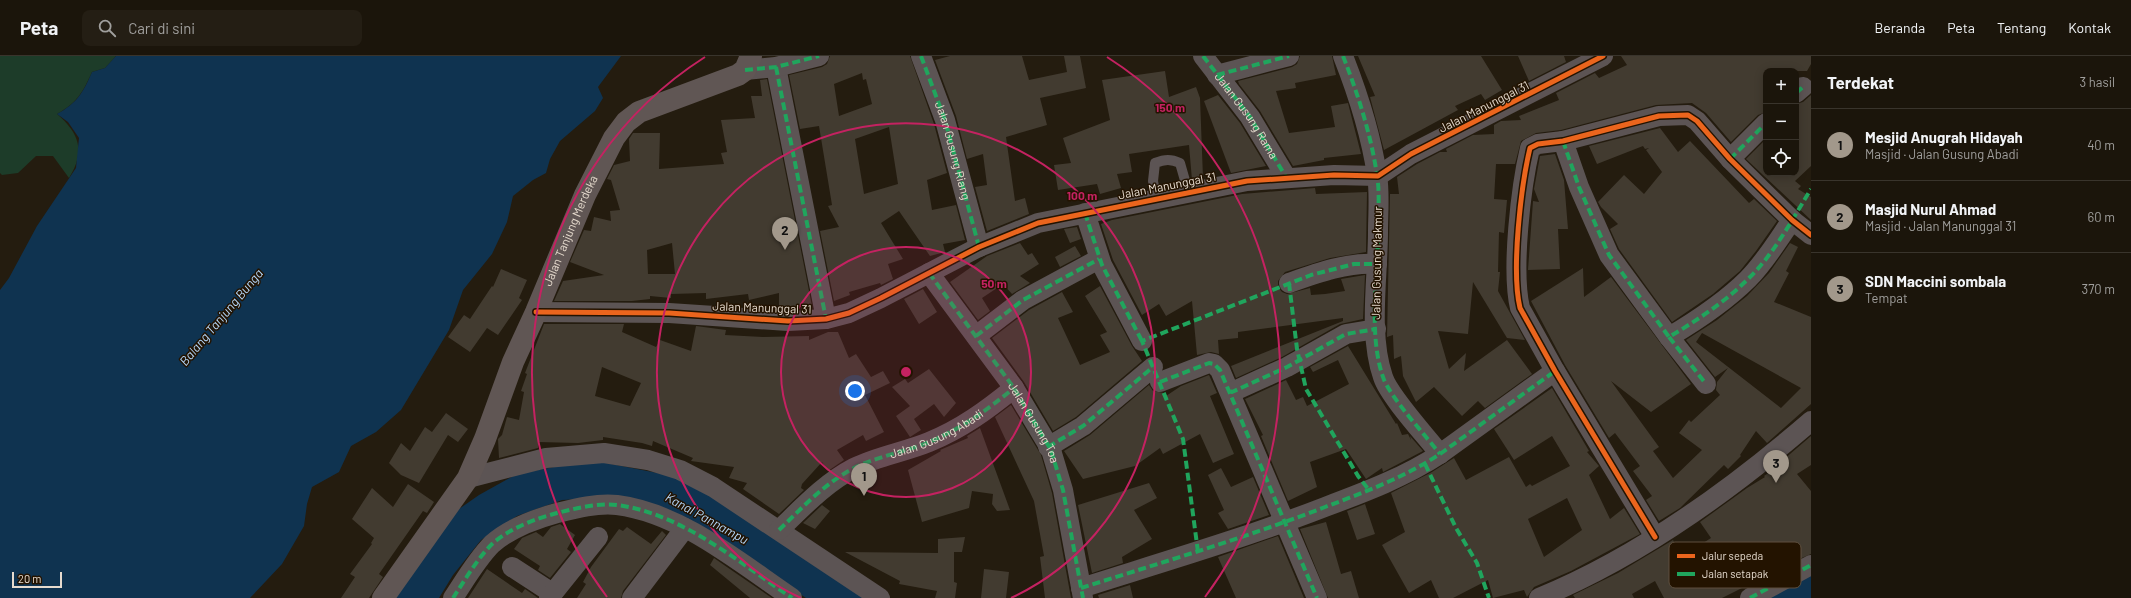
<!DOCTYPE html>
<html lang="id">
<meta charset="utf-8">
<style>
body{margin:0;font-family:Barlow,sans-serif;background:#241e14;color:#f1f3f6}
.controls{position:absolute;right:12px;top:12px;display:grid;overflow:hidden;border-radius:8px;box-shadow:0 2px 10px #0003}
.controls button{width:36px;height:36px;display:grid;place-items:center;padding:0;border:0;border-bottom:1px solid #39342c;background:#1b150b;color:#f1f3f6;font:20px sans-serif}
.scale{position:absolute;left:12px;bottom:10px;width:50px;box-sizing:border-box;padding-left:4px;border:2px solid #e6dbce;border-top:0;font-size:11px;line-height:14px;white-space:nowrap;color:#e6dbce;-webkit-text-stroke:3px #231300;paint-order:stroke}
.you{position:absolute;left:855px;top:335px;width:14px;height:14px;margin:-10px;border:3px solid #fff;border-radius:50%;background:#1a73e8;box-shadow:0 0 0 6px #1a73e833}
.badge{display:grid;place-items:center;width:26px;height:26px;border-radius:50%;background:#a2988b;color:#111;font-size:13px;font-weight:700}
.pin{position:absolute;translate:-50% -33px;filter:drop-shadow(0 1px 2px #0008)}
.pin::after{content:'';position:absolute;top:21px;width:14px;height:12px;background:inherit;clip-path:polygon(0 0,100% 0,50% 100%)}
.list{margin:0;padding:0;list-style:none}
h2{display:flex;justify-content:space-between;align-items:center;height:52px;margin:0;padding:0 16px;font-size:17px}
h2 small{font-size:13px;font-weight:400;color:#a09f9d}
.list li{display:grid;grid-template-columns:26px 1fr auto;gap:12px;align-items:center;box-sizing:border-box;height:72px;padding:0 16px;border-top:1px solid #39342c}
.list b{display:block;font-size:15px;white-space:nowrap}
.list p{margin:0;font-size:13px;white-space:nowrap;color:#a09f9d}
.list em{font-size:13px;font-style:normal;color:#a09f9d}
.icon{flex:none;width:22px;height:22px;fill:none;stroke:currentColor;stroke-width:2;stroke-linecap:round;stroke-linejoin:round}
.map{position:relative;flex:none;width:1811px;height:542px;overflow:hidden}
header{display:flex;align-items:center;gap:24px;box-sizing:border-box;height:56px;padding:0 20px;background:#1b150b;border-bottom:1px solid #39342c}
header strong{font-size:19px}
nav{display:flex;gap:22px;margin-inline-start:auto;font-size:14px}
.search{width:280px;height:36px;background:#241e14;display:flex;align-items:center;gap:10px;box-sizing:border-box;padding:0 14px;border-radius:8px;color:#a09f9d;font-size:15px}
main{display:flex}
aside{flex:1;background:#1b150b}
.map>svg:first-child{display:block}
.green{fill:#1d3c29}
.water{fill:#0f3350}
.building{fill:#423b30;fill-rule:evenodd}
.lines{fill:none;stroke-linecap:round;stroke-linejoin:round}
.lane{stroke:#5c5454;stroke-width:10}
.street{stroke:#5c5454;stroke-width:20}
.secondary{stroke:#605654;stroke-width:22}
.quiet{stroke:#20a55d;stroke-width:4;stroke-dasharray:8 4;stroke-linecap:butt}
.cycleway-casing{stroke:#231300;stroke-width:8}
.cycleway{stroke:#eb651d;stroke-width:5}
.ring{fill:none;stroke:#c42261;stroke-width:2}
.labels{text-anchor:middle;stroke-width:3;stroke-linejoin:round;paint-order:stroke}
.street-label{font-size:12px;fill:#e6dbce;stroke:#231300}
.water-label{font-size:13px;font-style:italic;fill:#b4d8fb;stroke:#231300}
.key{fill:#231300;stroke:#5e4f3e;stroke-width:1}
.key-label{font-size:11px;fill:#e6dbce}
.centre{fill:#c42261;stroke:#231300;stroke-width:2}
.ring-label{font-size:12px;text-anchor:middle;font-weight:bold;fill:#c42261;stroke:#231300;stroke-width:3;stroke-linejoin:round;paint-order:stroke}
</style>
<header>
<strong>Peta</strong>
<div class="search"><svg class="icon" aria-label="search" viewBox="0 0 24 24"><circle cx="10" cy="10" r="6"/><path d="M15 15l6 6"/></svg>Cari di sini</div>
<nav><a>Beranda</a><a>Peta</a><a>Tentang</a><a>Kontak</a></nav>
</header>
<main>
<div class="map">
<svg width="1811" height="542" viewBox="0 0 1811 542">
<rect width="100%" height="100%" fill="#241c0f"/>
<!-- green -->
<path class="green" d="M0,0H116L105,12L92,16C83,36 77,47 57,58C79,77 86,95 69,122L53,100H36L18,117L2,119L0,117Z"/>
<!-- water -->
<path class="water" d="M116,0H621L598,31L603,42L595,55L560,85L550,103L546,117L533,124L513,140L507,166L492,198L463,234L449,274L401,354L376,376L351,390L339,416L312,431L307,448L304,470L282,508L250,542H0V234L9,222L37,170L76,112L79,82L68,66L57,58C77,47 83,37 92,16L105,12Z
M591,404L683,422L870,542H806L702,473L616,441L562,444L517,460L481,484L453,519L439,542H393L459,453L479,439L517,418Z
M1811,515V542H1761Z"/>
<!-- building -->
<path class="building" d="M830,0H910L934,68L947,117L927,124L932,154L956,149L965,184L943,188L945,196L930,200L899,155L881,167L903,203L888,208L893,223L881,229L880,227L849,236L850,239L834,245L820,175L839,171L828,150L832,149L819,70L800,73L789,19L822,11L827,8ZM862,17L863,24L866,23L872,48L839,60L834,28ZM889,71L898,128L864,138L855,83Z
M950,0H1022L1029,24L1067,16L1064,0H1080L1086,32L1040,42L1047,69L1006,81L1015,145L1025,142L1029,158L987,175L975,131L987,129L983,98L967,103L956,60L935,4Z
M1300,0H1332L1336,19L1295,27L1296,32L1276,35L1289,77L1335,71L1331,50L1348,47L1361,98L1324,102V104L1293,110L1260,55L1239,28L1238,25L1292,11L1297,8Z
M1358,0H1481L1502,34L1485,44L1481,38L1455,50L1458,54L1384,94L1370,41L1375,40Z
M1518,0H1564L1566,6L1529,25Z
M1621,0H1811V8L1807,15H1766V56L1758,59L1731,86L1706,57L1692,47L1656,49L1561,74L1536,77L1521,85L1515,108H1496L1494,143L1507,144L1504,177L1499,176L1498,216H1500L1498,235L1525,284L1507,282L1473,226L1468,278L1438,275L1449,313L1466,297L1464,315L1507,284L1532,318L1485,352L1478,345L1462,360L1434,331L1416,346L1403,320L1401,300L1394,303L1393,279L1387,281L1390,138H1399L1397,121L1417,108L1440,96H1447L1446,93L1473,79L1494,78V69L1501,65L1521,64L1519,60L1559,44L1556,37L1595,17L1599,22L1627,9Z
M1165,15L1169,41L1196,31L1200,42L1203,122L1192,124L1189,89L1129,98L1132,116L1117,118L1121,132L1100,138L1097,128L1058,134L1054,109L1071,107L1063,82L1110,64L1102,24Z
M767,23L812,250H779V237L749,244L748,238L706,243V237L671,238V242L650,240V243L632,245H554L563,225L604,219L570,206L584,174L591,175L594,161L611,165L610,155L620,154L611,124L607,123L614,109L630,105L629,83L633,77H660L659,113L724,108L721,97L727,96L721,64L755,62L751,40H762L760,24ZM672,187L675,218H648L647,194Z
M1218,39L1240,67L1266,110L1231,117L1204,45Z
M1811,39V110L1795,125L1801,130L1798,133L1811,141V164L1746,103L1766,83V117H1796V48L1803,46Z
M1660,72L1678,96L1690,85L1749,147L1754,143L1777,165L1756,195L1740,215L1713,238L1672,266L1619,193L1610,173L1618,168L1601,151L1598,146L1624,119L1644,138L1662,116L1646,94L1649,92L1645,93L1643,90L1597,108L1589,90Z
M1555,98L1564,124L1568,173H1558L1560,213L1528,214L1533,145L1539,146L1534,133L1540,100Z
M1315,132L1316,138L1367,136L1366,196L1330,202L1285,216L1278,225V231L1282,236L1287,238L1310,232L1311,239L1325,238L1345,235L1341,223L1365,219L1363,263L1340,268L1282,301L1236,322L1231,310L1343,265V262L1238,276V282L1218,284L1219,298L1211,296L1197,299L1192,245L1166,260L1159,248L1142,259L1113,204L1101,168L1112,164L1242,138Z
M1077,171L1081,183L1070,187L1064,173Z
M1020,187L1028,199L1032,197L1039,208L1020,220L1030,227L1012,238L1003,228L982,242L990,255L978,264L950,226L987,200Z
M1790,187L1798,191L1786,215L1789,217L1774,246L1811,261V348L1767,387L1756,375L1740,399L1741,400L1728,413L1724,409L1680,452L1659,465L1646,444L1652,440L1633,415L1640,410L1615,377L1609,382L1565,309L1531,245L1583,212L1584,241L1611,221L1691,328L1651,356L1611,325L1659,391L1653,395L1673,422L1702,394L1679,377L1689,364L1691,366L1720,339L1716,334L1717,326L1728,312L1715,321L1686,284L1717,264L1747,240L1769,217ZM1702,277L1801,332L1781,352L1696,286Z
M1075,190L1081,200L1060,211L1055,201Z
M501,213L527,224L519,242L522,244L498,279L487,272L470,296L448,281L464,259L470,263L492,230L493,231Z
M1100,230L1132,290L1142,305L1076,361L1053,375L1024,326L992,282L1029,254L1062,236L1073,256L1058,262L1080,309L1110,296L1100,279L1107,276L1085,240Z
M923,233L937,256L919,268L904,243Z
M544,268H624L622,276L656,291L660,284L691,295L696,270L726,274L725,279L763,281L809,280V284L828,276H838L849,302L856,298L871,321L883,315L890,327L865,339L884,376L866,385L863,379L837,394L844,404L828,415L822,406L802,428L801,432L804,434L779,458L743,433L747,427L729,422L734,411L691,405L693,402L653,385L652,390L642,387L603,381V384L578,387L538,386V392L499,402L498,383L502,379L507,361L519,364L524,336L521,335L527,318L525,317ZM602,311L641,327L630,350L595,340Z
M1348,290L1396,368L1397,367L1402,379L1408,378L1411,384L1410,380L1423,395L1383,416L1382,412L1366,423L1346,393L1310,406L1317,431L1288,445L1261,380L1263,379L1245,343L1286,324L1296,344L1303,341L1307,350L1349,328L1338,304L1313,316L1310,311Z
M929,313L956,347L944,361L934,348L914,363L921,374L910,381L896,360L910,350L892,331L905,323L908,327Z
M1209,319L1217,337L1210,340L1234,398L1213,407L1200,378L1163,398L1160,392L1135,410L1083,423L1064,395L1090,379L1149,329L1153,335L1164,337L1166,340L1181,330Z
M1552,332L1589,395L1587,396L1599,410L1589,419L1610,463L1624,452L1640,478L1571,515L1534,531L1527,541L1524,534L1493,542L1488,524L1453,542H1439L1431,524L1409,537L1382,489L1405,476L1391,437L1432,416L1454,402L1466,424L1509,401L1526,431L1530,428L1532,430L1570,410L1552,380L1514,404L1494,373ZM1567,442L1582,474L1544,501L1528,463Z
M1011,349L1041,399L1052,437L1071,542H1045L1040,501L1044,500L1034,445L995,361Z
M446,357L468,373L458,386L448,379L419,427L401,419L389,407L401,387L410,395L425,371L432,376Z
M980,372L1010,454L997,455L992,448L993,438L972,435L969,452L922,466L908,414L941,395L940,394L968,382L967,380Z
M1811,380V409L1797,418L1811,435V498L1790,507L1786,501L1753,524L1754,526L1722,542H1664L1655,525L1632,538L1634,542H1575L1573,539L1618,517L1673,484L1681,501L1711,482L1700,466L1747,432L1765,421L1764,420L1785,405L1783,404Z
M1221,412L1231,431L1253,421L1269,459L1228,473L1218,457L1224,454L1208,419Z
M1149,427L1157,442L1134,454L1152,483L1122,501L1123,507L1092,517L1078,449Z
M408,428L434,446L427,457L423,455L379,518L383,521L369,542H341L355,521L350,518L372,488L371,487L374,482L352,463L372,432L393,451Z
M1365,448L1375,478L1357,484L1347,455Z
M822,449L830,455L815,473L803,467Z
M1326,466L1341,518L1351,515L1359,542H1328L1300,473Z
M560,468L575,479L567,493L571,496L550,522L538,514L540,510L514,493L522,482L536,476L543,481L551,471Z
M627,471L651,488L662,475L666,479L623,535L621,542H577L586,528L583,526L591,511L619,473L623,475Z
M1278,480L1304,542H1236L1218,501Z
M965,481L962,496H954V526L957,527L955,542H935L937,535L899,528L900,525L845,496L938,497V483Z
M714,502L724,509L772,542H750L710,509Z
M487,513L522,537L525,533L538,542H468Z
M984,513L1009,516L1006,542H981Z
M1130,529L1133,542H1099L1098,539Z"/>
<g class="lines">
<!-- lane -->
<path class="lane" d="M1156,142L1153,125L1155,107C1165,103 1171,103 1180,107L1188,135"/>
<!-- street -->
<g class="street">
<path id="s1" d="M921,0L945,64L979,191"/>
<path d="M1203,0L1250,61L1286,121"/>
<path d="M1343,0C1358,38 1371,79 1377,119C1380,137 1378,158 1378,176C1378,221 1368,278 1383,321C1389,340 1426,380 1440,398"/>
<path d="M776,11L826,263"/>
<path d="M745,14L776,11L819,0"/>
<path d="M1217,19L1289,0"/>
<path d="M1796,37L1803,31"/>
<path d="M1563,85L1579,131L1609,199L1669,281C1696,265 1725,246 1748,223C1765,206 1778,184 1792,164"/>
<path d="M1730,103L1766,67"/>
<path d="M1085,157L1102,209L1142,285"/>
<path id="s2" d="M929,217L1014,332L1051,394L1063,434L1083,542"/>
<path d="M1289,227C1317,217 1347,206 1377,208"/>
<path d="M536,256L669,257L788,265L826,263L849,257L881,242L979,191L1038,167L1247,125L1334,119L1378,120L1411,98L1603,0"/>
<path d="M976,280L1023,244L1099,203"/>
<path d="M1669,281L1706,328"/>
<path d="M1160,326L1209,307L1214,308L1220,314L1317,542"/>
<path d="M1230,335L1232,336L1287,311L1346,278L1376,273"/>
<path d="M1048,391L1083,370L1153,311"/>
<path d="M468,422L546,402L604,397L648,404L680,414L713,431L880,542"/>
<path d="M779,474C802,452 825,427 854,412C878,400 905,396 929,386C961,373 987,354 1014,332"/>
<path d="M1655,481L1555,315L1520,252C1511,214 1521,130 1530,92L1538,88L1563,85L1659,60L1688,59L1697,65L1730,103L1792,164L1811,179"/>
<path d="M512,511L552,537"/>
<path d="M1081,532C1163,506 1245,482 1325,451C1365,436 1405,421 1440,398L1555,315"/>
<path d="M453,542C465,524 477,503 492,488C510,472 535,463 557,457C577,452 597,447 617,449C681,457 740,507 792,542"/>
<path d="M549,542L598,481"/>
<path d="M632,542L685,472"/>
<path d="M1539,542C1639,501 1730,435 1811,365"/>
<path d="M1750,542L1811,509"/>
</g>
<!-- secondary -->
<path class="secondary" id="s3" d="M383,542L468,422L485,383L513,306L536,256L585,139L614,82L626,66L639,56L738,19L745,14L751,0"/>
<!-- quiet -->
<g class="quiet">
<path d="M921,0L945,64L979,191"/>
<path id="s4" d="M1203,0L1250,61L1286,121"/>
<path d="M1343,0C1358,38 1371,79 1377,119C1380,137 1378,158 1378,176C1378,221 1368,278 1383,321C1389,340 1426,380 1440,398"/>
<path d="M776,11L826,263"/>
<path d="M745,14L776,11L819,0"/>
<path d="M1217,19L1289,0"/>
<path d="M1796,37L1803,31"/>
<path d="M1563,85L1579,131L1609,199L1669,281C1696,265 1725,246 1748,223C1774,198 1792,164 1811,133"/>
<path d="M1730,103L1766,67"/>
<path d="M1085,157L1102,209L1142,285"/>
<path d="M929,217L1014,332L1051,394L1063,434L1083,542"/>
<path d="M1289,227L1297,293L1306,333L1358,420L1369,434"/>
<path d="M976,280L1023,244L1099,203"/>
<path d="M1669,281L1706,328"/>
<path d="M1160,326L1209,307L1214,308L1220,314L1317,542"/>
<path d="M1230,335L1232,336L1287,311L1346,278L1376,273"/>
<path d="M1048,391L1083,370L1153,311"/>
<path d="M1425,408L1456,472L1477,507L1489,542"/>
<path id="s5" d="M779,474C802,452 825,427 854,412C878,400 905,396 929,386C961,373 987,354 1014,332"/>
<path d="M1198,496L1183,383L1142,285L1311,219L1354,208H1377"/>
<path d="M1081,532C1163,506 1245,482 1325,451C1365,436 1405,421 1440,398L1555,315"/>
<path d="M453,542C465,524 477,503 492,488C510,472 535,463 557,457C577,452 597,447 617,449C681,457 740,507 792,542"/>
<path d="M1750,542L1811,509"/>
</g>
<!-- cycleway casing -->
<g class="cycleway-casing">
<path id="cycleway" d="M536,256L669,257L788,265L826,263L849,257L881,242L979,191L1038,167L1247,125L1334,119L1378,120L1411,98L1603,0
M1655,481L1555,315L1520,252C1511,214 1521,130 1530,92L1538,88L1563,85L1659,60L1688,59L1697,65L1730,103L1792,164L1811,179"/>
</g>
<!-- cycleway -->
<use href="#cycleway" class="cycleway"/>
</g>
<!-- distance rings -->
<circle cx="906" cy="316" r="125" fill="#c42261" fill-opacity=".12"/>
<g class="ring">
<circle cx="906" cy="316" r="125"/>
<path d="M801 542A249 249 0 1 1 1011 542"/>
<path d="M607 541A374 374 0 0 1 705 1M1107 1A374 374 0 0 1 1205 541"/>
</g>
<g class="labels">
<!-- street labels -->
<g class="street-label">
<text transform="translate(1484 51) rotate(-27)" y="4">Jalan Manunggal 31</text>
<text dy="4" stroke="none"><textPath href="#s4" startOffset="74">Jalan Gusung Rama</textPath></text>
<text dy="4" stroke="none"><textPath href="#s1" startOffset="100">Jalan Gusung Riang</textPath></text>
<text transform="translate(1167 130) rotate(-11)" y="4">Jalan Manunggal 31</text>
<text dy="4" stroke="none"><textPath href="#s3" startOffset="415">Jalan Tanjung Merdeka</textPath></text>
<text transform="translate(1377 207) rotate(-89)" y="4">Jalan Gusung Makmur</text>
<text transform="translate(762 252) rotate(2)" y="4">Jalan Manunggal 31</text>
<text dy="4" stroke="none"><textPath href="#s2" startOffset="183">Jalan Gusung Toa</textPath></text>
<text dy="4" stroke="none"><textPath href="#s5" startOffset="187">Jalan Gusung Abadi</textPath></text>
</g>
<!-- water labels -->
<g class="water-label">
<text transform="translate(221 261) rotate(-50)" y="5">Balang Tanjung Bunga</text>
<text transform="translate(707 462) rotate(29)" y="5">Kanal Pannampu</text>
</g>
</g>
<!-- legend -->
<rect x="1669" y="486" width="132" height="46" rx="6" class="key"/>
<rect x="1677" y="498" width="18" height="4" fill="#eb651d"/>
<rect x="1677" y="516" width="18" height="4" fill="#20a55d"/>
<g class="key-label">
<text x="1702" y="504">Jalur sepeda</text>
<text x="1702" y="522">Jalan setapak</text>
</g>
<circle cx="906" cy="316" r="6" class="centre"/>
<g class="ring-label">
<text x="1170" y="56">150 m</text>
<text x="1082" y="144">100 m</text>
<text x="994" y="232">50 m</text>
</g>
</svg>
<div class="controls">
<button>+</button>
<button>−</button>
<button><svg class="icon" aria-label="locate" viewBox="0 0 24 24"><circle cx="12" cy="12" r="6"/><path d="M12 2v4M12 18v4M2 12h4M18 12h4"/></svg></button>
</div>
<div class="scale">20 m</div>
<div class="you"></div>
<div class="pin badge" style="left:864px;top:440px">1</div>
<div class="pin badge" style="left:785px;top:194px">2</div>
<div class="pin badge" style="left:1776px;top:427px">3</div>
</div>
<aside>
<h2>Terdekat<small>3 hasil</small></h2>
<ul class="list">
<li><span class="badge">1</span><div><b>Mesjid Anugrah Hidayah</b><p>Masjid · Jalan Gusung Abadi</p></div><em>40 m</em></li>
<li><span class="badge">2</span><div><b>Masjid Nurul Ahmad</b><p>Masjid · Jalan Manunggal 31</p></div><em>60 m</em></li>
<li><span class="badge">3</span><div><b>SDN Maccini sombala</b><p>Tempat</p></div><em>370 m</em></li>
</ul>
</aside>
</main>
